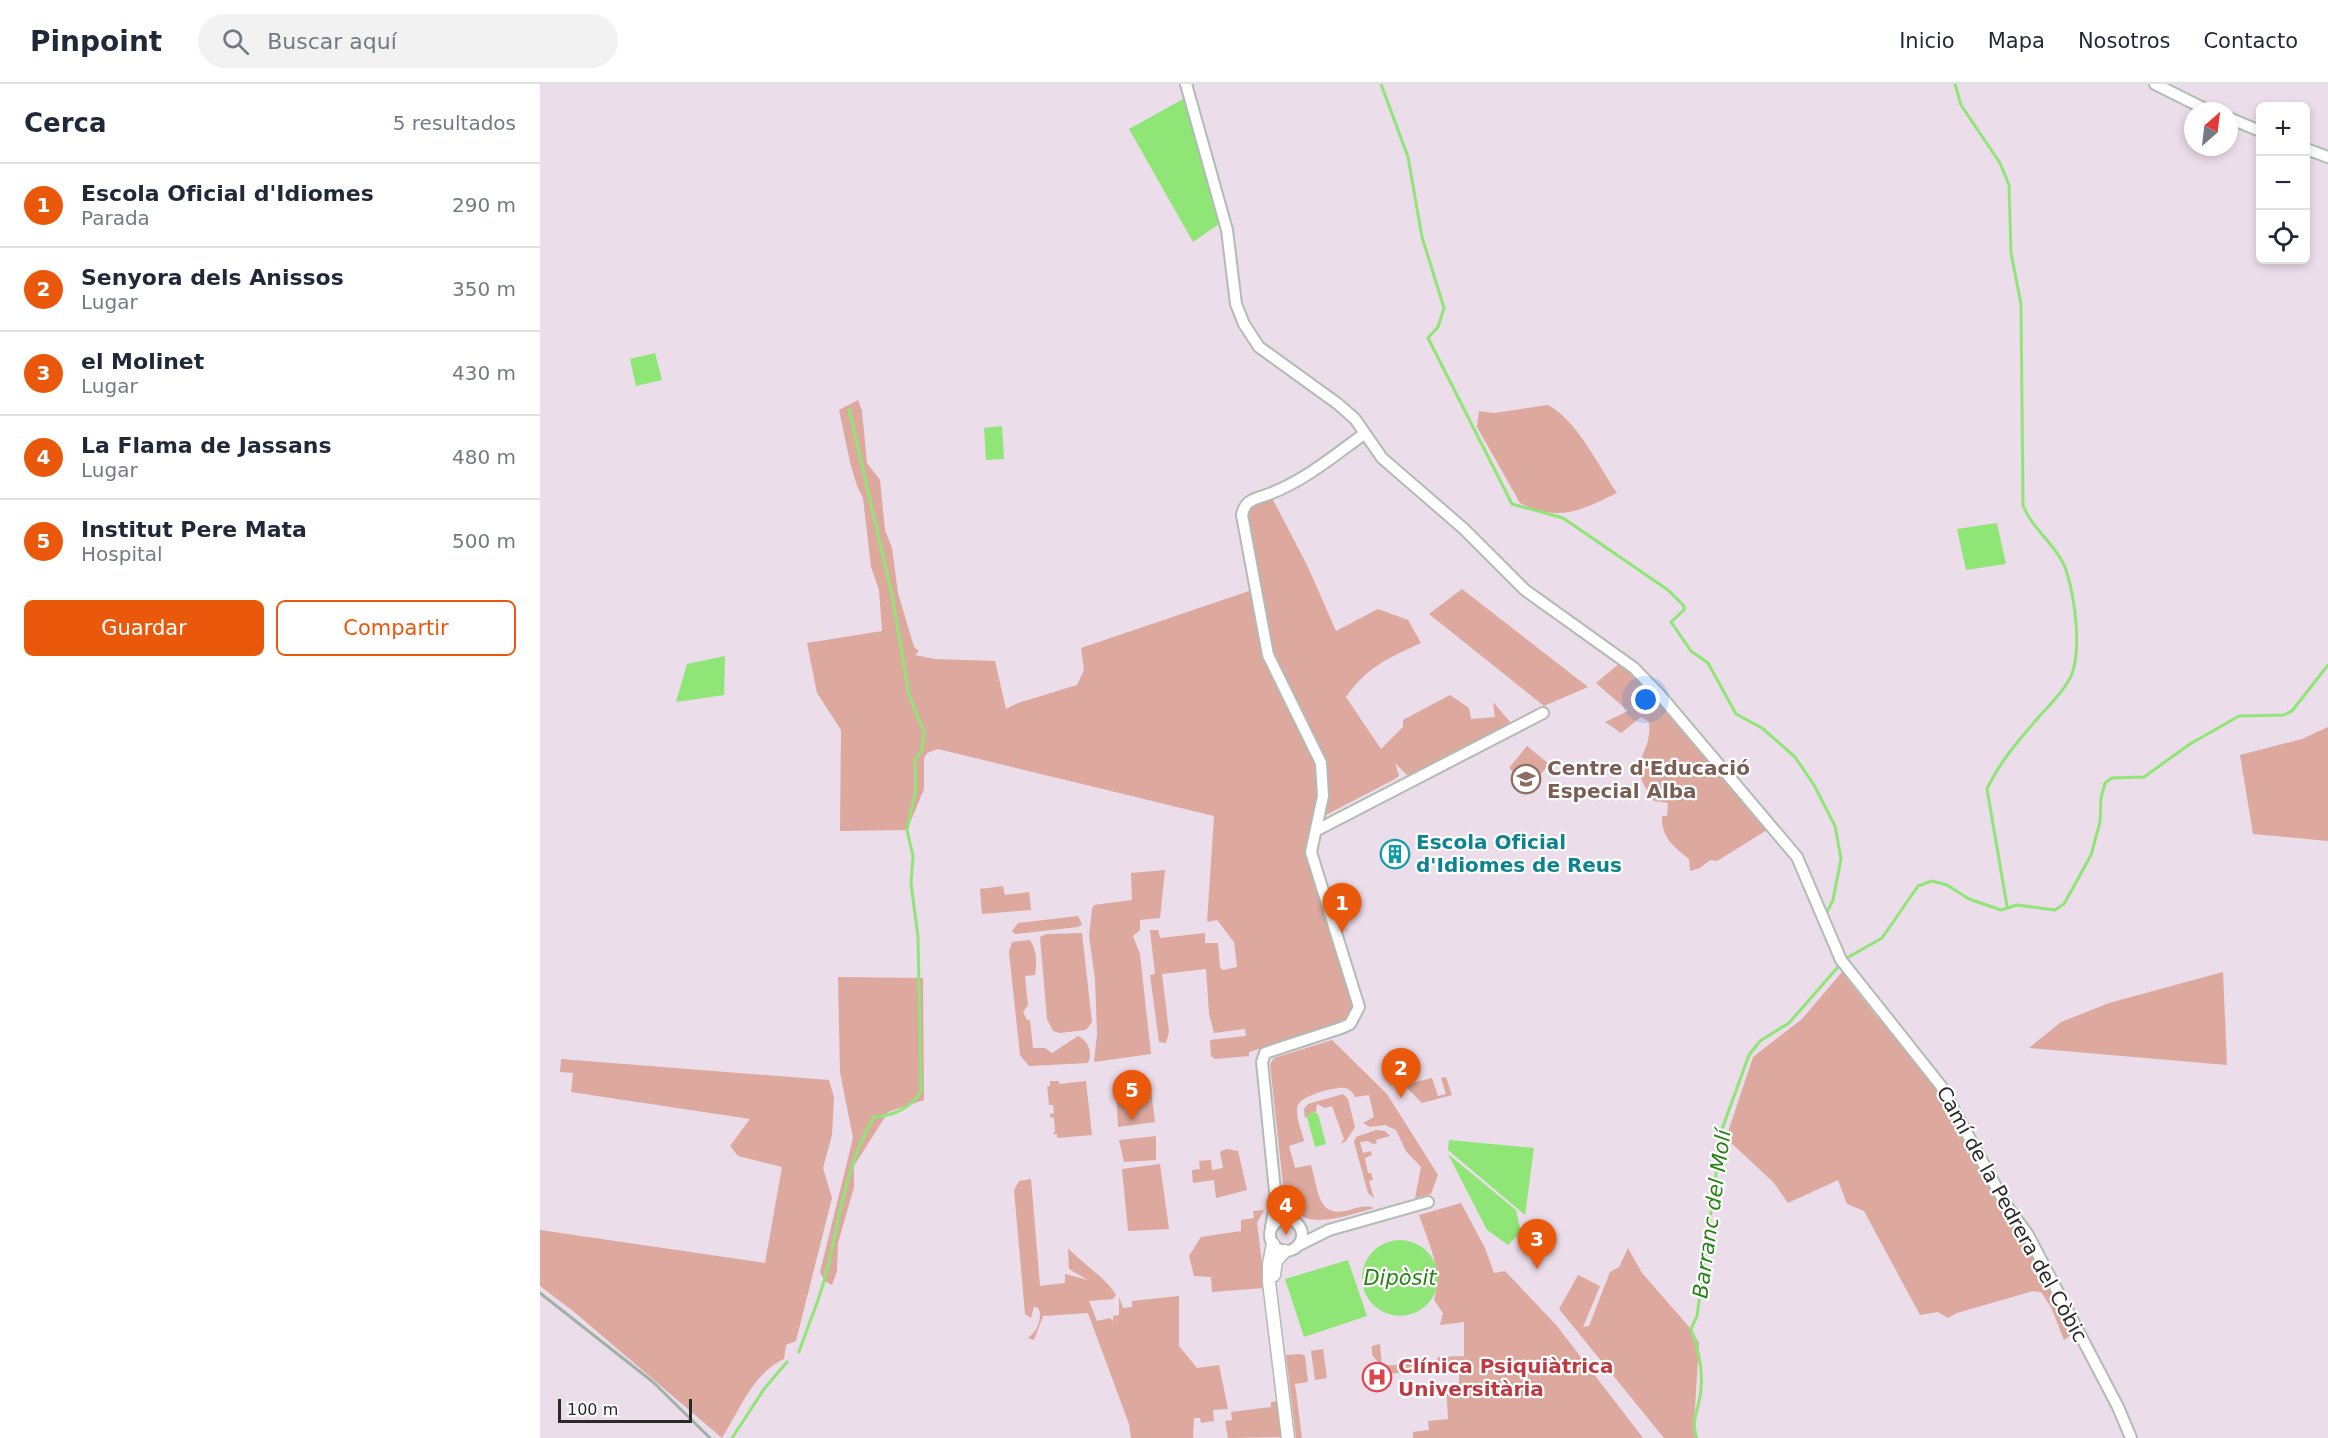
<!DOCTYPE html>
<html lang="es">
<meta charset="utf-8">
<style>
body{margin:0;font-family:"DejaVu Sans",sans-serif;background:#f2f2f3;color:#1f2937}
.controls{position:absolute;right:18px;top:18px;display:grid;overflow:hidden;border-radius:9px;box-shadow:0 3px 9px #0003}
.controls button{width:54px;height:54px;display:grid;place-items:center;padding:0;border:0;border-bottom:2px solid #e0e1e3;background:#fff;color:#1f2937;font:30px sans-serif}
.compass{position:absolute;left:1644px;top:18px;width:54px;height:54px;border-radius:50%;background:#fff;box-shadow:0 3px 9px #0003;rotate:28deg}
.scale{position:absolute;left:18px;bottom:15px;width:134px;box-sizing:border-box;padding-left:6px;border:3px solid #2a2a2a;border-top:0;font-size:16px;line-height:21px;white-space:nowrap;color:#2a2a2a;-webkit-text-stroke:4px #fff;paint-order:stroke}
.you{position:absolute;left:1106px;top:616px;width:21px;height:21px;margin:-15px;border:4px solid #fff;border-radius:50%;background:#1a73e8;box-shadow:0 0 0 9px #1a73e833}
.badge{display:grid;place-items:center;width:39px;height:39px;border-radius:50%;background:#ea580c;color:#fff;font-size:20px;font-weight:700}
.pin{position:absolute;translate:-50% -50px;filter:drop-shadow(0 2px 3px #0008)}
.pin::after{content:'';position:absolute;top:32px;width:21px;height:18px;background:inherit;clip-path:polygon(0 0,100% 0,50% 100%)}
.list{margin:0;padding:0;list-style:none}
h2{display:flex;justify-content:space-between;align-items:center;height:78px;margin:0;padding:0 24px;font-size:26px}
h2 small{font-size:20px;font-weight:400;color:#747a83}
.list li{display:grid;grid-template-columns:39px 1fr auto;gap:18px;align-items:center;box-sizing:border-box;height:84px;padding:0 24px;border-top:2px solid #e0e1e3}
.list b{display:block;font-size:22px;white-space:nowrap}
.list p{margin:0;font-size:20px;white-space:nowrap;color:#747a83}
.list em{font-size:20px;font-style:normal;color:#747a83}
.actions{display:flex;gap:12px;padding:18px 24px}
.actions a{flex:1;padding:14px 0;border:2px solid #ea580c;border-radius:9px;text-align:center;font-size:21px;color:#ea580c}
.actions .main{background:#ea580c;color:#fff}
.icon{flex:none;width:33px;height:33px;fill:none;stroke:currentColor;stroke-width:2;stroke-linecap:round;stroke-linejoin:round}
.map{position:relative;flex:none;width:1788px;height:1354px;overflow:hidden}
header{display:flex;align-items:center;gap:36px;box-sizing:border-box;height:84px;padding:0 30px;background:#fff;border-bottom:2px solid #e0e1e3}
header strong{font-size:28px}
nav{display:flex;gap:33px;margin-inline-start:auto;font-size:21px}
.search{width:420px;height:54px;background:#f2f2f3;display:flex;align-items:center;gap:15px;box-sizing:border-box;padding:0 21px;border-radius:33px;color:#747a83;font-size:22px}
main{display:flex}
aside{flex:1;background:#fff}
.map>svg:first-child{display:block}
.green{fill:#dda89d}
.water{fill:#90e577}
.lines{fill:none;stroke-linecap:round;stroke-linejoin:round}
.stream{stroke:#90e577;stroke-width:3}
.minor-casing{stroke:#b0bcb4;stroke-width:14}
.tertiary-casing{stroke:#b0bcb4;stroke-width:15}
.minor{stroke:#fff;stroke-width:10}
.tertiary{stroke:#fff;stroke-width:12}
.rail{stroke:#a0b2a7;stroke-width:3}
.labels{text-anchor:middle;stroke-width:4.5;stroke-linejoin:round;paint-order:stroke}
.education-label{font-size:20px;font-weight:bold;fill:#785e54;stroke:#fff;text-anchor:start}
.culture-label{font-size:20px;font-weight:bold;fill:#0d838f;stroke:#fff;text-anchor:start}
.street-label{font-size:20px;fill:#2a2a2a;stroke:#fff}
.health-label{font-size:20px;font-weight:bold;fill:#be3a42;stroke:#fff;text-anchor:start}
.water-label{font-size:21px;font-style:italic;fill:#278316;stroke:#fff}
</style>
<header>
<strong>Pinpoint</strong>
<div class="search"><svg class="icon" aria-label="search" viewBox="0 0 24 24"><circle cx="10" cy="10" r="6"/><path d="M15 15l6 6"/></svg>Buscar aquí</div>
<nav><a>Inicio</a><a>Mapa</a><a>Nosotros</a><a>Contacto</a></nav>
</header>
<main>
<aside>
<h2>Cerca<small>5 resultados</small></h2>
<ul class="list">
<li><span class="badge">1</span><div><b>Escola Oficial d'Idiomes</b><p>Parada</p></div><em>290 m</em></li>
<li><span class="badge">2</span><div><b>Senyora dels Anissos</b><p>Lugar</p></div><em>350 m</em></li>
<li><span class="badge">3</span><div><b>el Molinet</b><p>Lugar</p></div><em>430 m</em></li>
<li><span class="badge">4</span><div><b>La Flama de Jassans</b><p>Lugar</p></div><em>480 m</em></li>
<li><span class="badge">5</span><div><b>Institut Pere Mata</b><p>Hospital</p></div><em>500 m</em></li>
</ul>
<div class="actions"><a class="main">Guardar</a><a>Compartir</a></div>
</aside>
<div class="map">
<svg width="1788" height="1354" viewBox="0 0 1788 1354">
<rect width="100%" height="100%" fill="#ebddea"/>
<!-- green -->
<path class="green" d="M318,316L322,327L327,379L340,396L345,446L352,464L358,509L374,563L379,567L375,571L395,575L455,577L466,625L478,619L537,601L544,586L541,564L712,506C722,548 740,588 756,628C766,654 779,679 779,707C779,731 767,752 766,775L812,913C813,923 812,930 804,938L709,968V972L675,975L671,972L670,956L706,952L705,945L674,949L669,930L666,885L622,890L629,948L626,959L619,958L610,891L615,890L610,846H618L620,854L665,849V859H678L680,883L683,886L697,883L694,858L677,836L667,838L674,732L398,665L387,669L384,675V705L367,746L300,747L301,646L277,609L267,559L342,547L339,506L331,483L323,414L317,402L310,378L299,326Z
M1008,321C1037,336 1059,383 1077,409C1042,426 1018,439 980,419L937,343L939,327L954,329Z
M732,414L768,483L796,547L838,525L868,536L881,559C848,574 827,583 806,613L841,665L863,643V636L910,611L929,624L931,635L955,633L953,618L971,639L868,692L855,679L859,692L853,696L786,731L788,688L785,675L730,568L706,434L710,420Z
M922,505L1048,603L1004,622L889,530Z
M1080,579L1119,616L1227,746L1177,777L1170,776L1160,784L1150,787L1149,775C1134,763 1121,753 1122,732H1127L1128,719L1114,717C1082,672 1113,676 1109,638L1101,633L1081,649L1065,638L1088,627L1056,599Z
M1788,643V757L1713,750L1700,671L1762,655Z
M987,662L1009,680L991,702L969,684Z
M625,786L620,834L600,836V846L593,852L600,870L611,970L554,978L557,950L555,895L549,852L552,825L554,821L592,816L591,789Z
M463,802L465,811L489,808L491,826L442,830L440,805Z
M538,832L542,840L538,843L475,850L472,847L478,839Z
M542,849L552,938L546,946L520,949L513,947L507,935L500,853L507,850Z
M490,856C497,867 497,879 495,891L485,892L488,921L483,928L487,936H490L493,964H505L512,969L538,952C548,957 553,968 548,979L489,982L480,971L469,868L472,858Z
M1302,888L1337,933L1375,971L1401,1012L1487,1156L1532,1250L1524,1256L1511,1223L1501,1208L1493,1207L1417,1229L1408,1234L1398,1228L1380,1231L1324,1127L1307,1120L1298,1096L1248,1119L1234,1099L1186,1054L1213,973L1262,935Z
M1683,888L1687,981L1489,964L1521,938L1569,919Z
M298,893L383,894L384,1016L348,1028L314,1082V1103L298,1159L297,1187L292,1201L285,1197L280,1188L313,1054L300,988Z
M792,956L847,1010L898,1091L891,1110L875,1114L881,1083L866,1067L856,1046L845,1041L830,1043L823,1039L834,1033L829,1011L815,1013C813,1009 810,1005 805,1004C796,1002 761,1012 758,1021C754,1030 762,1047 764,1057L749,1062L755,1084L771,1081C779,1106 776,1135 810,1126C819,1123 825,1121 834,1124C804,1132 757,1152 744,1110L730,980L734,974Z
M21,975L289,996L294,1013L292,1051L283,1084L292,1114L256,1257L246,1261L244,1275C213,1289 199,1327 182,1354L33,1227L0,1202V1146L225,1179L242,1083L198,1072L190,1062L210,1035L31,1008L33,989L20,988Z
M906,993L912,1011L882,1019L864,1001L892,994L898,1012L906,1010L901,994Z
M510,997H519V1000L546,997L552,1051L517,1054V1050H512L515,1048L514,1034L510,1033V1030L514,1029L513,1021H509L507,1002H510Z
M610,998L615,1038L578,1043L576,1002Z
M803,1010L808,1015L815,1043L806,1057L801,1060L804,1055L792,1022L785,1024L777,1020L776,1028L765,1034L764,1025L768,1020Z
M836,1046L845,1047L850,1052L836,1056L837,1059L833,1060L828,1057L820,1058L823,1069L831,1067L832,1071L825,1074L828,1089H831L833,1096L829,1097L834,1114L828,1109L814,1058L816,1053Z
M616,1052V1076L584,1078L579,1056Z
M686,1065L698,1067L707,1106L676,1114L674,1096L653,1099L652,1086L660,1085L659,1077L671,1076L672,1086L683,1084L680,1068Z
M620,1080L629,1145L588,1147L582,1085Z
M491,1095L500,1202L525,1199V1190L548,1196L529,1185L528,1164C542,1179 568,1196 576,1211L573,1215L549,1217L557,1237L570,1234L573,1237V1232L579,1231V1213L583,1224L592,1223V1217L639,1212V1262L657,1284L679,1281L688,1325L673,1326L674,1337L661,1339L660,1334H654L653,1354H591L589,1340L548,1229L503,1232L494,1256L488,1254C497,1247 502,1236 499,1225L494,1222L491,1234L485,1230L474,1106L479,1097Z
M921,1119L945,1164L954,1189L965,1187L1017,1242L1103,1354H873V1348L889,1346L888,1337L908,1335L906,1301L919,1300V1287H900L899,1284L832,1292L831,1284L839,1282L838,1278L832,1271V1262L840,1260L842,1282L897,1277L898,1273L924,1272V1238L900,1241L903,1229L894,1216C903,1186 889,1160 879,1131Z
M724,1126L717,1139L725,1204L672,1208L671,1193L654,1192L649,1172L661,1153L701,1147V1136L714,1134L713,1127Z
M1088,1164L1102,1189L1151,1245L1159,1259L1154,1340L1157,1354H1124L1019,1225L1038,1191L1060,1202L1043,1243L1049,1242L1070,1188L1079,1183Z
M783,1265L787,1294L775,1296L771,1267Z
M761,1270L765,1272L768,1298L755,1300L762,1354H756L746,1271Z
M738,1317L742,1353L688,1354L685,1337L692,1336L691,1328L731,1323V1318Z"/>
<!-- water -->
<path class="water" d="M645,14L679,140L653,158L589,45Z
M115,269L122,296L96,302L90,275Z
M462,342L464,375L446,376L444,344Z
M1457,439L1466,480L1426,486L1417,445Z
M185,572L184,611L136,618L147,580Z
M774,1028L778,1030L786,1060L775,1063L767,1033V1030Z
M909,1056L994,1064L985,1131L908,1066Z
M908,1070L976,1126L981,1148L968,1161L947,1146Z
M822 1194a38 38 0 1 1 76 0a38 38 0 1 1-76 0Z
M808,1176L827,1232L764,1253L745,1195Z"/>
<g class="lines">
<!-- stream -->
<path class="stream" d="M841,0L868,73L882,153L904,224L898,243L888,254L972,420L1023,434L1128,506L1144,522V526L1131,538L1151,567L1168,579L1196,630L1222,644L1255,673L1274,701L1295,742L1301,775L1293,816L1286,830
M1415,0L1421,21L1460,79L1469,101L1471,169L1481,220L1483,421C1492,446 1519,462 1527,489C1535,516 1543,571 1529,596C1521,611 1507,623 1497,635C1478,657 1459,679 1447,705L1467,822
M259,1268C268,1241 281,1213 287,1186C300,1134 306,1079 334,1033C355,1031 369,1025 381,1008L378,853L371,799L373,772L367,746L376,705L375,676L382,666L384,648L369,611L352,511L309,325
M192,1354L224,1305L247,1278
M1157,1354C1151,1339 1157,1329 1160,1313C1164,1289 1160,1268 1151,1245L1157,1232L1182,1045L1209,971L1220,957L1249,939L1305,875L1342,854L1378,802L1392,797L1407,801L1429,815L1461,826L1477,821L1515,826L1524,820L1551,771L1560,738L1561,714L1565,699L1572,694L1604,693L1650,660L1699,632L1744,631L1752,627L1788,581"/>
<!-- minor casing -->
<g class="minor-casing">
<path id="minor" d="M646,0L687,146L696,220L704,240L719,263L798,320L815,335L842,374L924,445L985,506L1094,584L1120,611L1257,773L1301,876L1401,1002L1466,1121L1488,1151L1578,1323L1591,1354
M1615,0L1669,27
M1689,34L1720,47
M1766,65L1788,73
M777,746L1003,629
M730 1151a16 16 0 1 1 32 0a16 16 0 1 1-32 0Z
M731,1143L736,1117L722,978L725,969L801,944L810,940L819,923L771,768L783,712L781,679L728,571L702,431C705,415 716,415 729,410C764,397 795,371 824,350
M759,1161L789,1146L888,1118"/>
</g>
<!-- tertiary casing -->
<g class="tertiary-casing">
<path id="tertiary" d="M733,1160L729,1180V1198L748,1354
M734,1191L736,1177L745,1167"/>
</g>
<!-- minor -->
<use href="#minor" class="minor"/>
<!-- tertiary -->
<use href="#tertiary" class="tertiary"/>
<!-- rail -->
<path class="rail" d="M0,1209L113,1298L170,1354"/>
</g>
<!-- icons -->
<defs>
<g id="school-ring" transform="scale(1.5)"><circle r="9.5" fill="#fff" stroke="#8d6e63" stroke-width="1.5"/><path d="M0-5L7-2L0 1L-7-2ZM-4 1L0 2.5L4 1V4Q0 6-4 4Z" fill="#8d6e63"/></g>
<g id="building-ring" transform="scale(1.5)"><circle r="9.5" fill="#fff" stroke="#0f9aa8" stroke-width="1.5"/><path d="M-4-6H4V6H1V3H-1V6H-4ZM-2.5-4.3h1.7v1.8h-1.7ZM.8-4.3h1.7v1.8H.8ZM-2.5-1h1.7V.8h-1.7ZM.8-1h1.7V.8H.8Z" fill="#0f9aa8"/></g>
<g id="hospital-ring" transform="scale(1.5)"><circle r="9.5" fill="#fff" stroke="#e0444e" stroke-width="1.5"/><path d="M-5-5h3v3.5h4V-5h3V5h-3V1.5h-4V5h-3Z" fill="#e0444e"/></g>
</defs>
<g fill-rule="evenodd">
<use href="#school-ring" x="986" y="695"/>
<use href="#building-ring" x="855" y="770"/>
<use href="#hospital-ring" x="837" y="1293"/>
</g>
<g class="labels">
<!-- education labels -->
<g class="education-label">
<text x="1007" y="691">Centre d'Educació<tspan x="1007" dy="23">Especial Alba</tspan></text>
</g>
<!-- culture labels -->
<g class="culture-label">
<text x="876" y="765">Escola Oficial<tspan x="876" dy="23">d'Idiomes de Reus</tspan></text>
</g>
<!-- street labels -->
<g class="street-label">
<text transform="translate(1472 1130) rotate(61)" y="7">Camí de la Pedrera del Còbic</text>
</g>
<!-- health labels -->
<g class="health-label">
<text x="858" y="1289">Clínica Psiquiàtrica<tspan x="858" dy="23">Universitària</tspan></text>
</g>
<!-- water labels -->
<g class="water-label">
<text transform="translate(1172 1130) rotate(-82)" y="7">Barranc del Molí</text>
<text x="860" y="1201">Dipòsit</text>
</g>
</g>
</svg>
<div class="controls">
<button>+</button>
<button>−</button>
<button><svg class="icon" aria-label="locate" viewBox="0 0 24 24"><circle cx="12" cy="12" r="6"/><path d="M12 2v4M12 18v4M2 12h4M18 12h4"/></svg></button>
</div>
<svg class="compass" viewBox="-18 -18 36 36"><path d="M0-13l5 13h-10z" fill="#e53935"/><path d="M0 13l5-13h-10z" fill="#747a83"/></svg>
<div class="scale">100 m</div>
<div class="you"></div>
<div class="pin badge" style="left:802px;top:849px">1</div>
<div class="pin badge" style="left:861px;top:1014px">2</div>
<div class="pin badge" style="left:997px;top:1185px">3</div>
<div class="pin badge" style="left:746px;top:1151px">4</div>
<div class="pin badge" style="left:592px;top:1036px">5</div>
</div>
</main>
